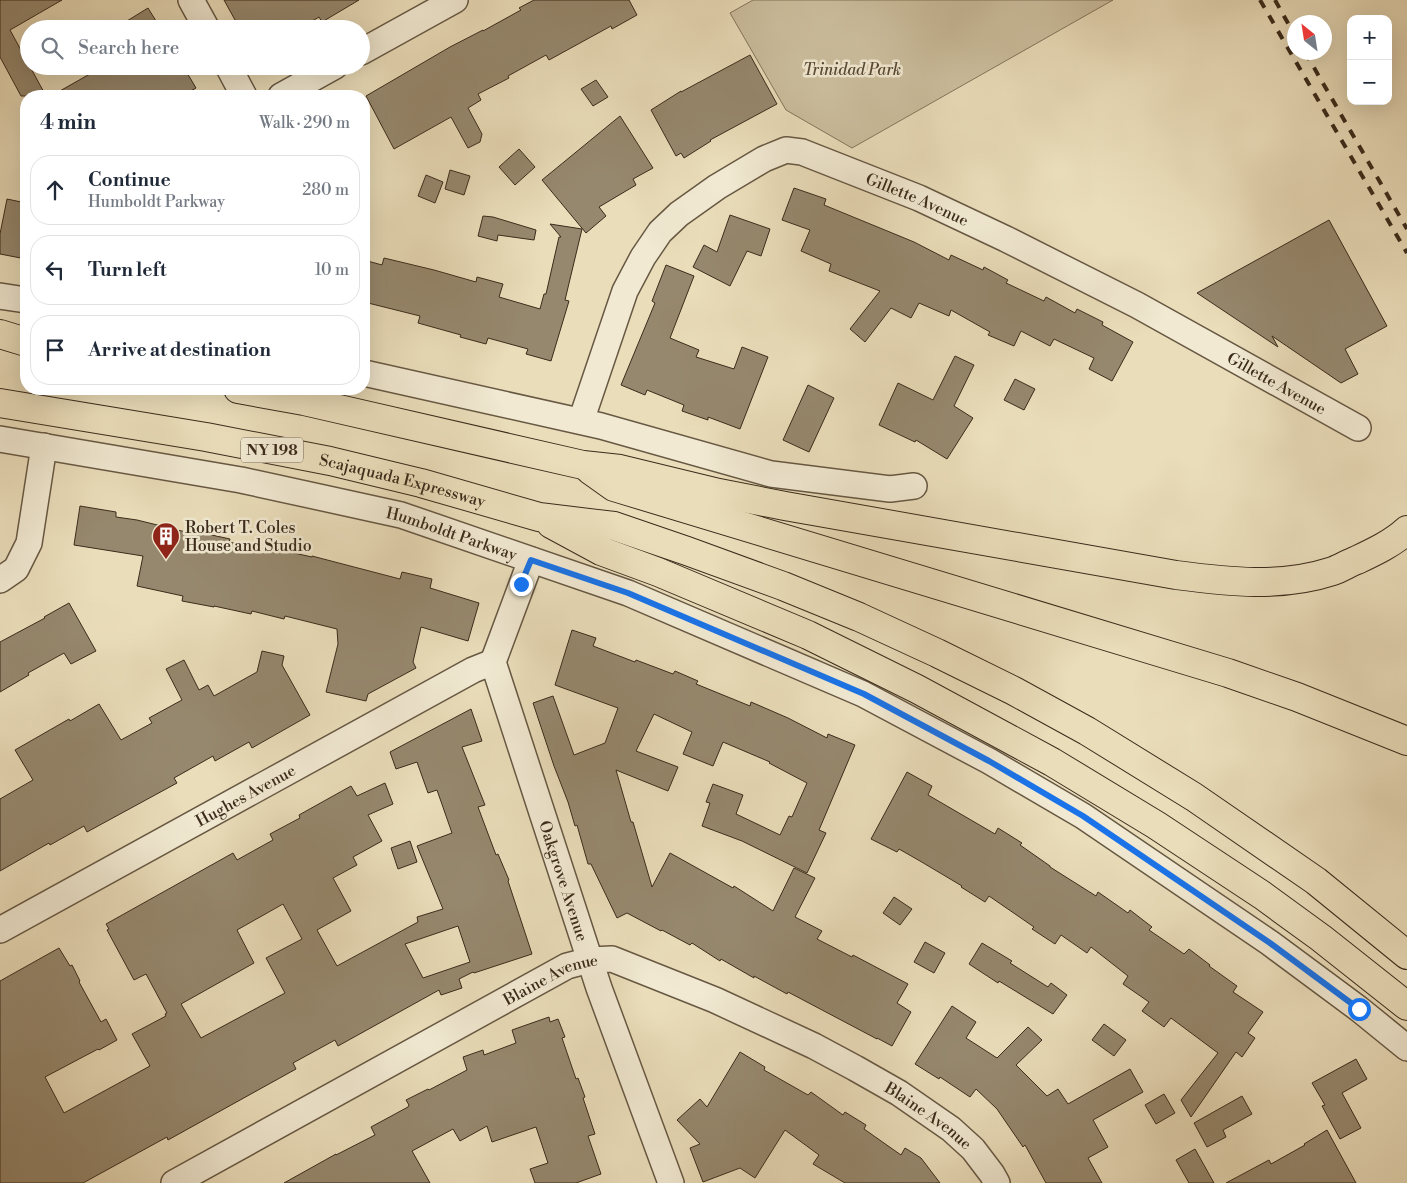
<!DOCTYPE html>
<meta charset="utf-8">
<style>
body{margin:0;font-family:"Libre Bodoni",serif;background:#f6f6f7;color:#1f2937}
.controls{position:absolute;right:15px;top:15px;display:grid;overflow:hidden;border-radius:10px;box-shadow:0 5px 20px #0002}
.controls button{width:45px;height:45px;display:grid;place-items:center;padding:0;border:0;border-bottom:1px solid #e0e1e3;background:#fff;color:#1f2937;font:25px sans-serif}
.compass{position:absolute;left:1287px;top:15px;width:45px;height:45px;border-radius:50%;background:#fff;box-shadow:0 5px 20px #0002;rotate:330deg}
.stop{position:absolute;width:15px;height:15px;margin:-11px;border:4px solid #1a73e8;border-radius:50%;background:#fff}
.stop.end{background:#1a73e8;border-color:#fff;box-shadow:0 1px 5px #0008}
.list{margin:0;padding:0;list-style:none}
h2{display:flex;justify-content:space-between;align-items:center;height:65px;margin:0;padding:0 20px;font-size:21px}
h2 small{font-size:16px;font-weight:400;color:#747a83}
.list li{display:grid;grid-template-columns:32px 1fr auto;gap:15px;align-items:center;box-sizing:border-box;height:70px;margin:0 10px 10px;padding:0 10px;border:1px solid #e0e1e3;border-radius:20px}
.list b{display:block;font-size:19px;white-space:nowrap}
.list p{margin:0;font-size:16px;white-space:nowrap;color:#747a83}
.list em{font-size:16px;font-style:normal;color:#747a83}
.icon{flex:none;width:28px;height:28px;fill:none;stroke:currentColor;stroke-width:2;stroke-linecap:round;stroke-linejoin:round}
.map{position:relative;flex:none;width:1407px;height:1183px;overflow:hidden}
.search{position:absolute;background:#fff;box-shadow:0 5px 20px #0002;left:20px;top:20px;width:350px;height:55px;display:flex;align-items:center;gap:12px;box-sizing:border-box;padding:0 18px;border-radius:28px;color:#747a83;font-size:19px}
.panel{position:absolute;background:#fff;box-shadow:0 5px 20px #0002;left:20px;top:90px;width:350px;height:305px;border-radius:20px}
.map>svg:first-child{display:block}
.green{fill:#ccbf9f;stroke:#84755d}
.building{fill:#96886e;stroke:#3b2b1b;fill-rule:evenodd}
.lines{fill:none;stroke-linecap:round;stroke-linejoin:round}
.street-casing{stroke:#675843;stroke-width:28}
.highway-casing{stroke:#3b2b1b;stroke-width:30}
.street{stroke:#f1e9d2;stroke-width:25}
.highway{stroke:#eaddba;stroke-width:28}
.rail{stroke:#3b2b1b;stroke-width:4;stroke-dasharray:9 9;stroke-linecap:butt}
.route{stroke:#1a73e8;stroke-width:6}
.labels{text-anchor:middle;stroke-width:5;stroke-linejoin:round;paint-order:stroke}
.shield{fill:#f1e9d2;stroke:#726452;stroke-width:1}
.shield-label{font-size:15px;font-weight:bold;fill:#3b2b1b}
.park-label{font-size:16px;font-style:italic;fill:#584935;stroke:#f1e9d2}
.street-label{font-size:16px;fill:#3b2b1b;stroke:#f1e9d2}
.poi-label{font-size:16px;fill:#3b2b1b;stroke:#f1e9d2;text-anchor:start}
</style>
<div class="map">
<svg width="1407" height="1183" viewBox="0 0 1407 1183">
<rect width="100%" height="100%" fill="#eaddba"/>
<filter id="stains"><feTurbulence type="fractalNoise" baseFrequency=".004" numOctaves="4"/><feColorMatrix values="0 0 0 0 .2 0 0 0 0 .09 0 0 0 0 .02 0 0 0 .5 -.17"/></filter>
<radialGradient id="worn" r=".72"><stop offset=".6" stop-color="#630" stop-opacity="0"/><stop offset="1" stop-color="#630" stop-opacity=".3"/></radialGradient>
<!-- green -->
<path class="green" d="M753,0H1113L852,148L786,110L730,13Z"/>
<!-- building -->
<path class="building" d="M0,0H62L10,30L46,96H21L0,57Z
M224,0H359L322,22L319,17L299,29H240Z
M534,0H629L637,15L612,29L611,26L549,60L546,55L508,76L509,78L478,94L481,100L468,108L482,134L480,142L468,148L451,117L394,149L366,96L450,47L483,30V31L521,10L519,8Z
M148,8L161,29H114Z
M750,55L777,104L710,140L711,141L684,158L681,153L676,156L651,110L681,91V92Z
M104,66H183L196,88L182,96H51Z
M596,80L608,97L593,106L581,89Z
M620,116L653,168L633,179L636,185L599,207L606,216L586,233L542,180Z
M519,149L535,167L515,185L499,167Z
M450,170L470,176L464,195L445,189Z
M426,175L443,182L435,203L418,196Z
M794,188L826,199L824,205L914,242L949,260L951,255L983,270L984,267L1008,280L1006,283L1044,301L1046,297L1075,313L1077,309L1103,322L1102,325L1133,342L1112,381L1089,369L1094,358L1054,339L1050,346L1021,331L1014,346L988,335L990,332L951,310L949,316L919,303L911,318L891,308L865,342L850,329L880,291L829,271L831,264L801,251L810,230L782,220Z
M7,199L26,203V259L0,254V234Z
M730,215L770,229L761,256L747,251L730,286L693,267L704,245L717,252Z
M483,216L493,217L536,230L534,240L498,235L497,241L478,236Z
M1329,220L1387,326L1345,349L1358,374L1341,383L1272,336L1278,347L1197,293Z
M550,224L582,229L565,300L569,301L551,361L526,354L528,349L488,338L486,344L460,337L461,335L418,323L420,316L364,302V260L382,265L384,258L434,270L476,282L477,277L503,284L499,297L540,309L544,294H546L559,237H561Z
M666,265L694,276L670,338L699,350L696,357L734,369L742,347L768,357L740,429L708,417V420L682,411L684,405L647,390L645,395L621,385L655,303L652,301Z
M955,356L974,365L954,406L973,418L947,459L916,440L915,442L879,425L898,383L933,400Z
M1015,379L1035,389L1024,410L1004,400Z
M808,385L834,398L809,452L783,440Z
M80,506L116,512V517L137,520L198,535V532L230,539L229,542L270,551L271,548L312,557V556L400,579L402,572L432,579L430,588L479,603L468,641L421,627L413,662L416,668L368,694L366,701L326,692L338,644L337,629L285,616L284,619L252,611L251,614L214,606V607L182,601L183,596L137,586L143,556L74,545Z
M69,603L96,651L71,664L64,653L28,673L29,675L0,692V642L45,618L44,617Z
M572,630L596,638L593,646L635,662L636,660L673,674L675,671L698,681L696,684L750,706L751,702L788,718L827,738L828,734L855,745L819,830L826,833L807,873L742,841L702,826L710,803L706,802L713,784L743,795L736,814L780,835L789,816L792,817L807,783L769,763L770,762L723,742L713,766L683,754L692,732L654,714L636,751L678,767L668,791L616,770L631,822H633L652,887L670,853L733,888L734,886L773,911L794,868L815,878L795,917L822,931L817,939L852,957L853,955L908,984L897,1003L911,1012L892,1046L877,1038V1039L788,992L787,994L754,976V978L721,959L720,961L692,943L690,945L662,930L661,931L627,913L617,918L591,864H588L577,825L575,826L568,802L554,766L533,703L553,696L574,755L605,743L618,708L555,685Z
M262,651L284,656L282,665L310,715L252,748L249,742L215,761L213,756L174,778L177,783L87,832L84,826L50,845L49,843L0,871V799L33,780L15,750L69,719L70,721L99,704L121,740L152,723L149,718L182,700L166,669L184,660L199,690L208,685L214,696L257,672Z
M471,709L482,741L462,747L485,805L478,807L496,855L498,854L509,880L508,881L532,954L474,973L473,972L459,979L462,988L441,995L439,990L338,1046L335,1040L293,1063L296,1069L168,1140L167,1137L83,1183H0V981L59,948L70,966L72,965L80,981L79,982L101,1022L106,1019L117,1040L99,1050L98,1049L45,1077L64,1113L150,1066L132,1034L166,1016L165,1014L167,1013L146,974L134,980L107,930L109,929L106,924L233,853L237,860L273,840L270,834L300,818L299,815L351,786L357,796L385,783L393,804L368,815L382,841L353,857L357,865L333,878L351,911L317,930L337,966L418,922L417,917L443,909L417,846L452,833L437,790L428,793L417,762L396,769L390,752ZM283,904L302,939L266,958L285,993L201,1038L181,1004L254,963L237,930ZM458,926L470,962L423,978L405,944Z
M907,772L932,786L928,795L995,834L998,828L1022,843L1020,845L1050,866V867L1096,896L1098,892L1128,913L1130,910L1152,927L1149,930L1184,954L1189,949L1210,965L1209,966L1237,986L1233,992L1263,1012L1248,1033L1255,1038L1242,1057L1236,1052L1191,1117L1181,1100L1218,1053L1171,1018L1164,1027L1142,1011L1149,1002L1123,984L1128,976L1091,947L1087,953L1061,935L1055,944L1032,929L1034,927L989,896L985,902L961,887L962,886L920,861L899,849L897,852L871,839Z
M410,841L417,862L398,869L391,848Z
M894,897L912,909L900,925L883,913Z
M925,942L945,953L934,973L914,962Z
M982,943L1012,961L1010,963L1048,987L1051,983L1067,995L1053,1014L999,981L998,983L969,964Z
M952,1006L976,1022L966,1038L997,1058L1028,1027L1042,1040L1016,1065L1047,1096L1058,1089L1068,1104L1130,1069L1143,1092L1093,1120L1108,1147L1088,1158L1102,1183H1046L1025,1145L1023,1147L997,1109L976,1089L970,1097L940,1077L939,1079L915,1064Z
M549,1017L550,1022L558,1019L565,1037L562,1038L576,1079L578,1078L585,1097L583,1098L595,1134L588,1136L601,1174L576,1183H535L530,1169L548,1163L536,1127L492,1142L487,1126L460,1141L453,1129L412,1151L430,1183H284L336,1154V1155L375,1135L371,1127L408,1107L409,1105L406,1100L428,1089L429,1090L467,1070L463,1057L483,1050L484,1055L516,1043L512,1030Z
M1104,1024L1126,1040L1114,1056L1092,1040Z
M740,1052L765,1067L764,1070L808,1095L811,1092L843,1115L845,1112L866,1125L864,1129L901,1155L905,1148L921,1158L940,1183H845L813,1164L819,1155L785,1130L755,1178L740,1168L703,1182L690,1148L700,1144L677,1120L700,1099L707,1107Z
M1356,1059L1367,1079L1342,1093L1361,1128L1340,1139L1322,1106L1325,1105L1312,1083Z
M1164,1094L1175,1113L1156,1124L1145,1105Z
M1242,1096L1252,1114L1223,1130L1226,1137L1207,1147L1194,1123Z
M1327,1130L1356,1183H1226L1269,1160L1271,1164L1305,1145L1304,1144Z
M1195,1149L1214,1183H1189L1176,1160Z"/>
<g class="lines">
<!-- street casing -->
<g class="street-casing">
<g id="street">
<path d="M191,0L207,29"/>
<path d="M361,52L455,0"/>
<path d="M228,66L244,96"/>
<path d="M281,96L335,66"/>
<path d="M0,296L26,300"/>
<path d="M364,373L601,426L771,474L890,489L914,486"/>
<path id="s1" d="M581,421L625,291L643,257L660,232L679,214L717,187L764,159L786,150L802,152L919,198L1006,239L1137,305L1358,428"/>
<path id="s2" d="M0,439L241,480L401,515L628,593L863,694L989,761L1083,816L1270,943L1359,1009L1407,1048"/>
<path d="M0,580L16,569L29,543L44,446"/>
<path id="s3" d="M493,662L599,988L671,1183"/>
<path d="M493,662L531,560"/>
<path id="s4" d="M0,930L473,670L493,662"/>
<path id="s5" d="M174,1183L567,966L590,960L612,959L715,1000L814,1046L855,1068L899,1093L951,1129L973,1149L992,1174L997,1183"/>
</g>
</g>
<!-- highway casing -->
<g class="highway-casing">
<g id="highway">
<path d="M0,334L26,342"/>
<path d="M238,389L304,401L583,465L620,469L719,493L785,506L1176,575C1229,582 1281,588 1333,571C1341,568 1349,563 1357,560C1374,552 1393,543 1407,530"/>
<path id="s6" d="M0,403L206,437L330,461L421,483L539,517L614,526L687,551L783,586L859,617L937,653L1014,691L1087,731L1194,797L1316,881L1407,955"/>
<path d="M590,470L614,487L1228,673L1297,697L1407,741"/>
<path d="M551,524L601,551L658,572L808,635L917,689L1052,762L1156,825L1262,895L1321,938L1407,1006"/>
</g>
</g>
<!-- street -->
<use href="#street" class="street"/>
<!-- highway -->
<use href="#highway" class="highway"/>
<!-- rail -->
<path class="rail" d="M1260,0L1407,253
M1275,0L1294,34
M1305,52L1407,229"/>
</g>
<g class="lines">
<!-- route -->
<path class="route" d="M521,584L531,560L628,593L864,694L989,761L1083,816L1270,943L1359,1009"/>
</g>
<!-- icons -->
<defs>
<g id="building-pin" transform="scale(1.4375)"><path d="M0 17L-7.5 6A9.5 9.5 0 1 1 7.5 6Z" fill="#8f2418" stroke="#f1e9d2"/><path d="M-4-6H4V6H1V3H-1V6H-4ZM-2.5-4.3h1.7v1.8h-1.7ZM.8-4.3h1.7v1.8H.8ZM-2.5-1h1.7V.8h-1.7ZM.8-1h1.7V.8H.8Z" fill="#fff"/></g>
</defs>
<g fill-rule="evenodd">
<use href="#building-pin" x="166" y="536"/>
</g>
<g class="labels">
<!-- shield labels -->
<rect class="shield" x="241" y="437.5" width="62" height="25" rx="4"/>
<g class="shield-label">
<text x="272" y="455">NY 198</text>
</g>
<!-- park labels -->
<g class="park-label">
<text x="852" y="75">Trinidad Park</text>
</g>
<!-- street labels -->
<g class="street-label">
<text dy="6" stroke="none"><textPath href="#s1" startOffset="498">Gillette Avenue</textPath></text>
<text dy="6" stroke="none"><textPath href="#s1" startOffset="902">Gillette Avenue</textPath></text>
<text dy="6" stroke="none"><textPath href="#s6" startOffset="410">Scajaquada Expressway</textPath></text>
<text dy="6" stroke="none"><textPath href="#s2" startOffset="462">Humboldt Parkway</textPath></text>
<text dy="6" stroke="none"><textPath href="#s4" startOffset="280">Hughes Avenue</textPath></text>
<text dy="6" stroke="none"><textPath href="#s3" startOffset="230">Oakgrove Avenue</textPath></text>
<text dy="6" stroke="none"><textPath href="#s5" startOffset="429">Blaine Avenue</textPath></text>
<text dy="6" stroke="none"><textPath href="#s5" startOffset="849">Blaine Avenue</textPath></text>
</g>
<!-- poi labels -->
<g class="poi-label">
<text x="185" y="533">Robert T. Coles<tspan x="185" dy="18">House and Studio</tspan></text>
</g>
</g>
<rect width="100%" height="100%" filter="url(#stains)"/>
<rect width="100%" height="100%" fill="url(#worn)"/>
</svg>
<div class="controls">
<button>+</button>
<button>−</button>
</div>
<svg class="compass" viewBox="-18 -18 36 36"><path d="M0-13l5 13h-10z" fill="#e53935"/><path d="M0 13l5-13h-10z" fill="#747a83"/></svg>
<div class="stop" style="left:1359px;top:1009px"></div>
<div class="stop end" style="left:521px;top:584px"></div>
<div class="search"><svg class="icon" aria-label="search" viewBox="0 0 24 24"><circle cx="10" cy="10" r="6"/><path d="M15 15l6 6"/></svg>Search here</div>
<section class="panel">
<h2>4 min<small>Walk · 290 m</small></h2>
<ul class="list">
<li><svg class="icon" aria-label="ahead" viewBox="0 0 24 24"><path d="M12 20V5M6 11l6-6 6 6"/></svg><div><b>Continue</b><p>Humboldt Parkway</p></div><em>280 m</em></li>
<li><svg class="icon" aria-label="left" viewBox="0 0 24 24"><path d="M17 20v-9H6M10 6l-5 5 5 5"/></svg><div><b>Turn left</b></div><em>10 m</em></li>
<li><svg class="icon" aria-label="arrive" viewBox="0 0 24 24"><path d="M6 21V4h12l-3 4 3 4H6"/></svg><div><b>Arrive at destination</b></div></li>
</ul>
</section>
</div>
